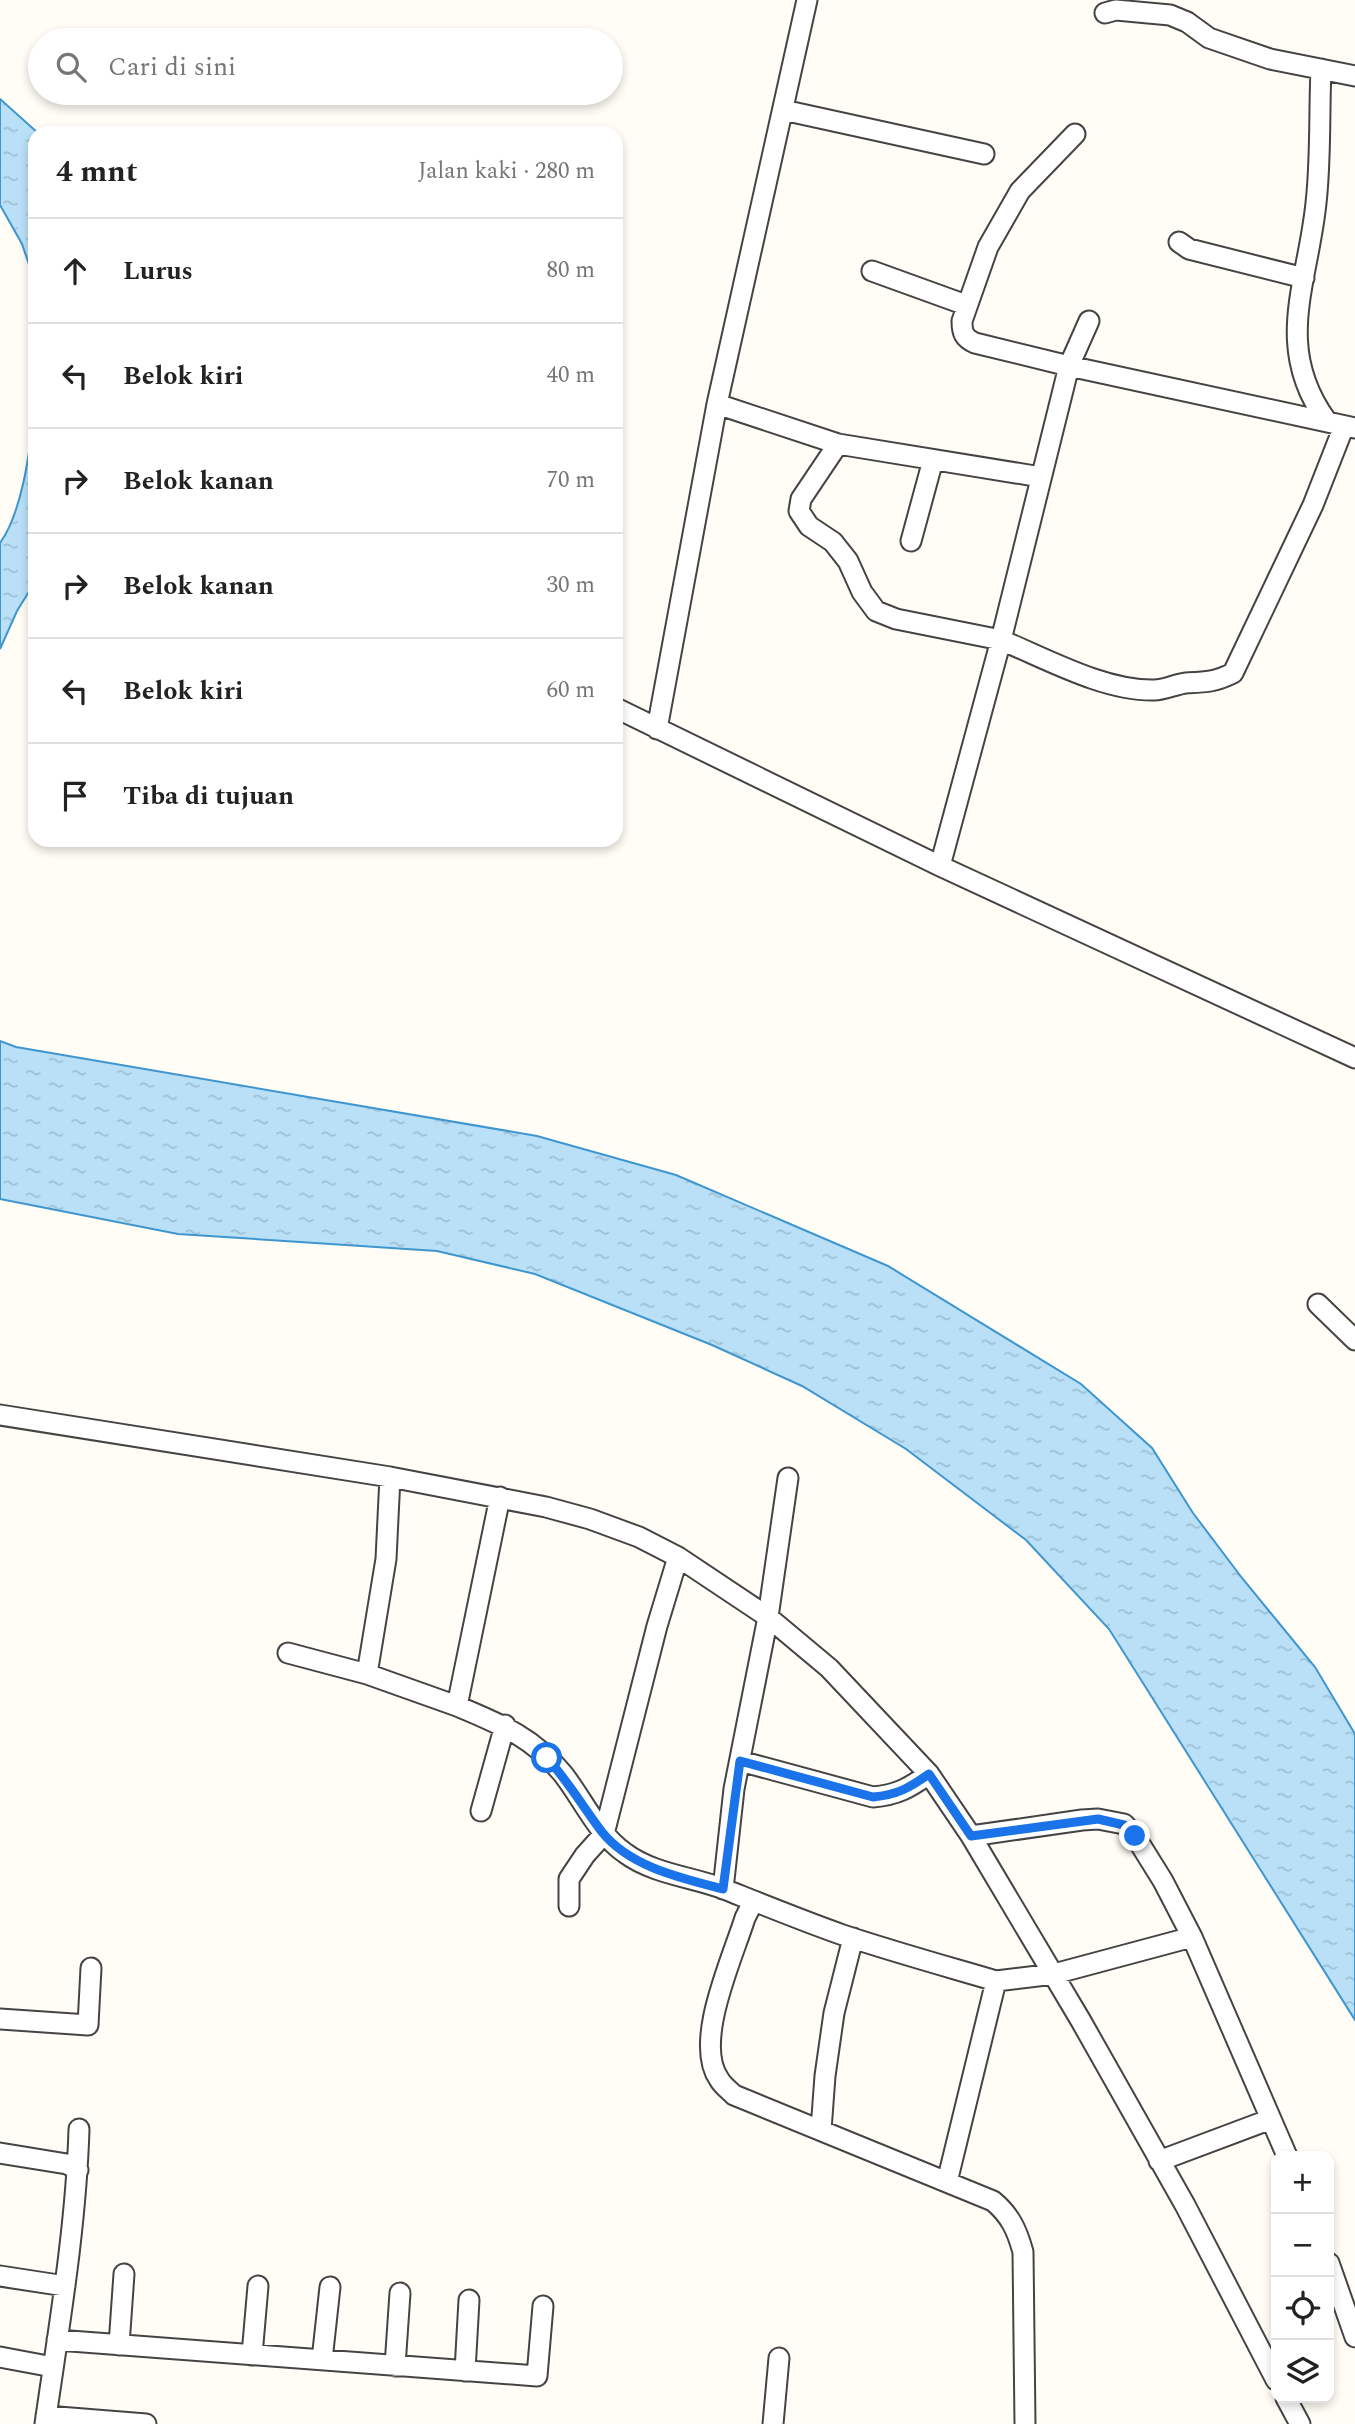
<!DOCTYPE html>
<html lang="id">
<meta charset="utf-8">
<style>
body{margin:0;font-family:Spectral,serif;background:#f2f2f2;color:#222}
.controls{position:absolute;right:21px;bottom:21px;display:grid;overflow:hidden;border-radius:14px;box-shadow:0 4px 10px #0003}
.controls button{width:63px;height:63px;display:grid;place-items:center;padding:0;border:0;border-bottom:2px solid #e0e0e0;background:#fff;color:#222;font:35px sans-serif}
.stop{position:absolute;width:21px;height:21px;margin:-16px;border:5px solid #1a73e8;border-radius:50%;background:#fff}
.stop.end{background:#1a73e8;border-color:#fff;box-shadow:0 2px 7px #0008}
.list{margin:0;padding:0;list-style:none}
h2{display:flex;justify-content:space-between;align-items:center;height:91px;margin:0;padding:0 28px;font-size:30px}
h2 small{font-size:23px;font-weight:400;color:#767676}
.list li{display:grid;grid-template-columns:46px 1fr auto;gap:21px;align-items:center;box-sizing:border-box;height:105px;padding:0 28px;border-top:2px solid #e0e0e0}
.list b{display:block;font-size:26px;white-space:nowrap}
.list em{font-size:23px;font-style:normal;color:#767676}
.icon{flex:none;width:38px;height:38px;fill:none;stroke:currentColor;stroke-width:2;stroke-linecap:round;stroke-linejoin:round}
.map{position:relative;flex:none;width:1355px;height:2424px;overflow:hidden}
.search{position:absolute;background:#fff;box-shadow:0 4px 10px #0003;left:28px;top:28px;width:595px;height:77px;display:flex;align-items:center;gap:18px;box-sizing:border-box;padding:0 24px;border-radius:38px;color:#767676;font-size:26px}
.panel{position:absolute;background:#fff;box-shadow:0 4px 10px #0003;left:28px;top:126px;width:595px;height:721px;border-radius:21px}
.map>svg:first-child{display:block}
.water{fill:url(#water-ripples);stroke:#3f96cf;stroke-width:2}
.lines{fill:none;stroke-linecap:round;stroke-linejoin:round}
.minor-casing{stroke:#444;stroke-width:23}
.minor{stroke:#fff;stroke-width:19}
.route{stroke:#1a73e8;stroke-width:9}
</style>
<div class="map">
<svg width="1355" height="2424" viewBox="0 0 1355 2424">
<defs>
<pattern id="water-ripples" width="26" height="14" patternUnits="userSpaceOnUse" patternTransform="scale(1.75)"><rect width="26" height="14" fill="#b9e0f7"/><path d="M2 4q2-2 4 0t4 0M15 11q2-2 4 0t4 0" fill="none" stroke="#9ebfd3"/></pattern>
</defs>
<rect width="100%" height="100%" fill="#fffdf5"/>
<!-- water -->
<path class="water" d="M0,99L38,133H35V282L22,244L0,205Z
M35,409V582L17,611L0,649V543C23,511 30,448 35,409Z
M0,1041L16,1047L537,1136L676,1175L888,1266L1081,1384L1152,1448L1193,1513L1242,1578L1315,1667L1355,1734V2020L1109,1629L1026,1540L906,1449L802,1386L712,1345L535,1274L437,1251L178,1234L0,1199Z"/>
<g class="lines">
<!-- minor casing -->
<g class="minor-casing">
<path id="minor" d="M1105,13L1116,10L1170,15L1187,22L1209,38L1270,59L1355,76
M1321,69C1319,114 1321,159 1316,203C1308,283 1273,346 1326,420
M783,110L984,154
M1075,134L1020,191L988,247L962,321C962,333 964,338 975,343L1069,366L1355,428
M1179,242L1189,249L1304,278
M872,271L966,305
M1089,321L1069,366L1001,640C1047,659 1104,691 1154,690C1165,690 1176,684 1186,683C1206,682 1215,682 1233,673L1313,505L1344,426
M717,404L838,444L1041,477
M838,444L801,499L799,511L809,526L833,542L848,561L862,592L876,611L896,619L1001,640L940,866
M911,541L933,460
M616,708L940,866L1355,1058
M657,729L717,404L807,0
M1318,1304L1355,1340
M0,1415L390,1477L546,1507L590,1519L639,1537L678,1557L768,1617L829,1668L929,1774L971,1836L1081,2021L1185,2205L1276,2380
M500,1497L457,1706C500,1724 533,1737 563,1774C584,1801 597,1833 625,1853C653,1874 693,1877 724,1889C764,1905 803,1921 843,1935C894,1952 945,1966 996,1981L947,2182
M288,1653L367,1674L457,1706
M367,1674L386,1559L390,1477
M740,1761L873,1797C897,1795 909,1788 929,1774
M481,1811L505,1725
M971,1836L1082,1820L1098,1819L1124,1824L1135,1836L1163,1881L1192,1937L1287,2156
M723,1889L734,1789L768,1617L788,1478
M753,1902L745,1918C733,1957 693,2042 719,2079C722,2085 729,2090 734,2095L993,2201C1010,2215 1017,2230 1023,2252L1025,2424
M569,1906V1879L585,1855L604,1834L657,1626L678,1557
M996,1981L1054,1974L1192,1937
M0,2019L88,2025L91,1968
M821,2130L825,2076L834,2013L853,1938
M0,2153L67,2164L78,2170
M1159,2161L1271,2119
M1329,2263L1355,2337
M0,2276L65,2286
M57,2340L537,2376L543,2306
M119,2345L124,2274
M252,2355L258,2286
M0,2357L53,2367
M322,2360L330,2287
M395,2366L400,2293
M465,2371L469,2300
M1286,2398L1300,2424
M46,2416L146,2424
M45,2424C59,2326 76,2228 79,2129
M773,2424L779,2358"/>
</g>
<!-- minor -->
<use href="#minor" class="minor"/>
</g>
<g class="lines">
<!-- route -->
<path class="route" d="M547,1758C568,1781 583,1807 602,1832C630,1867 681,1878 723,1889L740,1761L873,1797C897,1795 909,1788 929,1774L971,1836L1098,1819L1124,1825L1135,1836"/>
</g>
</svg>
<div class="controls">
<button>+</button>
<button>−</button>
<button><svg class="icon" aria-label="locate" viewBox="0 0 24 24"><circle cx="12" cy="12" r="6"/><path d="M12 2v4M12 18v4M2 12h4M18 12h4"/></svg></button>
<button><svg class="icon" aria-label="layers" viewBox="0 0 24 24"><path d="M12 4l9 5-9 5-9-5zM3 14l9 5 9-5"/></svg></button>
</div>
<div class="stop" style="left:547px;top:1758px"></div>
<div class="stop end" style="left:1135px;top:1836px"></div>
<div class="search"><svg class="icon" aria-label="search" viewBox="0 0 24 24"><circle cx="10" cy="10" r="6"/><path d="M15 15l6 6"/></svg>Cari di sini</div>
<section class="panel">
<h2>4 mnt<small>Jalan kaki · 280 m</small></h2>
<ul class="list">
<li><svg class="icon" aria-label="ahead" viewBox="0 0 24 24"><path d="M12 20V5M6 11l6-6 6 6"/></svg><div><b>Lurus</b></div><em>80 m</em></li>
<li><svg class="icon" aria-label="left" viewBox="0 0 24 24"><path d="M17 20v-9H6M10 6l-5 5 5 5"/></svg><div><b>Belok kiri</b></div><em>40 m</em></li>
<li><svg class="icon" aria-label="right" viewBox="0 0 24 24"><path d="M7 20v-9h11M14 6l5 5-5 5"/></svg><div><b>Belok kanan</b></div><em>70 m</em></li>
<li><svg class="icon" aria-label="right" viewBox="0 0 24 24"><path d="M7 20v-9h11M14 6l5 5-5 5"/></svg><div><b>Belok kanan</b></div><em>30 m</em></li>
<li><svg class="icon" aria-label="left" viewBox="0 0 24 24"><path d="M17 20v-9H6M10 6l-5 5 5 5"/></svg><div><b>Belok kiri</b></div><em>60 m</em></li>
<li><svg class="icon" aria-label="arrive" viewBox="0 0 24 24"><path d="M6 21V4h12l-3 4 3 4H6"/></svg><div><b>Tiba di tujuan</b></div></li>
</ul>
</section>
</div>
